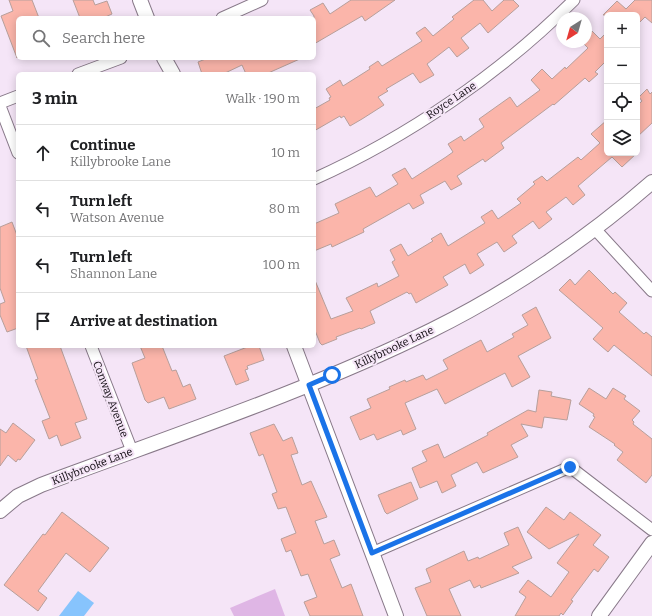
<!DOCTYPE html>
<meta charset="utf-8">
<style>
body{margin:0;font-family:Bitter,serif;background:#f6f6f6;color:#202124}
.controls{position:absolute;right:12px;top:12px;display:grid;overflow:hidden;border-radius:6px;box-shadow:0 2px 10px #0003}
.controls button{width:36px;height:36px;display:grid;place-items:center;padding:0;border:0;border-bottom:1px solid #e0e0e0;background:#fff;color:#202124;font:20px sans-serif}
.compass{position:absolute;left:556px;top:12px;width:36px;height:36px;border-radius:50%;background:#fff;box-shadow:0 2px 10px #0003;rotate:217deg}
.stop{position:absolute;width:12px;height:12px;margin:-9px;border:3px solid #1a73e8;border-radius:50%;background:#fff}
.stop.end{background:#1a73e8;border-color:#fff;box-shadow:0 1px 4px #0008}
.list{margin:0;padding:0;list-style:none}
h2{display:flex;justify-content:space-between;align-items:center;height:52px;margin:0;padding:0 16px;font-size:17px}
h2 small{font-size:13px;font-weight:400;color:#757577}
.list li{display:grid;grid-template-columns:26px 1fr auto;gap:12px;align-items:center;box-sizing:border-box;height:56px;padding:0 16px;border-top:1px solid #e0e0e0}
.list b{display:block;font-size:15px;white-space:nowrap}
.list p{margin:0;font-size:13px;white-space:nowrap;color:#757577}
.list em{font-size:13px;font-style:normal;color:#757577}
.icon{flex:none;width:22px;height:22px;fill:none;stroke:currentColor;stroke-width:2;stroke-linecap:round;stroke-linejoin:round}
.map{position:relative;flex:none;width:652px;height:616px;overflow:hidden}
.search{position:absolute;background:#fff;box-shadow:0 2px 10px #0003;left:16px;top:16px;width:300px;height:44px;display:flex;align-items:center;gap:10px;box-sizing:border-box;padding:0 14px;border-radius:6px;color:#757577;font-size:15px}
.panel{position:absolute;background:#fff;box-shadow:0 2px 10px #0003;left:16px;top:72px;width:300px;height:276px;border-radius:6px}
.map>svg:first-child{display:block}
.green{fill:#dfb6e5}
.water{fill:#87c4fd}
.building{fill:#fbb5aa;stroke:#b79f9b}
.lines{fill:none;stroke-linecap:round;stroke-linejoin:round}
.minor-casing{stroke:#887989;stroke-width:13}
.tertiary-casing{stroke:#887989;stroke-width:16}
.minor{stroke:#fff;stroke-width:11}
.tertiary{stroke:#fff;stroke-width:14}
.route{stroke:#1a73e8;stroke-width:5}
.labels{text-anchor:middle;stroke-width:4;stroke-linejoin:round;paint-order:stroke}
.street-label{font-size:11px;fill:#110c12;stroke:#f5e5f7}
</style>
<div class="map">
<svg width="652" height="616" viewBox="0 0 652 616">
<rect width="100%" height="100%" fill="#f5e5f7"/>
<!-- green -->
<path class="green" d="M275,589L285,616H234L230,608Z"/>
<!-- water -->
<path class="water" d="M78,591L94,603L84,616H59Z"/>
<!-- building -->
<path class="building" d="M9,0H32L39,18H18L17,58L1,16L13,11Z
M73,0H93L95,5L107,1L112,14L103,18H80Z
M351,0H395L365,21L362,16L314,44V16L310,10L323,3L330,14Z
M474,0H483L492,11L504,0H513L519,6L488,33L480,23L461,38L469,48L457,57L449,47L427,64L434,75L420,83L413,73L386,89L388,91L378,97L384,105L362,119L350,126L344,116L341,118L340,116L314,131V109L330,100L329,98L331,97L326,89L340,80L343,86L370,69L369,67L378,61L382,66L422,41L416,33L425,27L433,36L454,19L452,17Z
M635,0H652V23L645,17L637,25V15H603L617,1L626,9Z
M592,31L600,39L607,32V60L595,72L598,74L589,82L585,78L554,105L553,104L501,143L504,148L485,162L483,159L457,176L462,184L451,190L445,181L420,195L424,203L413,209L409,203L363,229L364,232L332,247L331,244L314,251V224L339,213L335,204L370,187L376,197L398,184L392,175L405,168L412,179L446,157L453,152L448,144L461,136L464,141L484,127L479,119L510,97L517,107L540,90L531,80L542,69L552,79L565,67L566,69L588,48L582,42H586V37Z
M208,58H302L266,74H246L242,65L223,74H202L198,62Z
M647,89L650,94L652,92V123L637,137V106L642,101L639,97Z
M607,120V153H637L622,167L612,157L578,186L585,195L573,205L566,197L546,212L552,219L539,229L533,221L512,236L517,243L504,252L497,242L477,254L484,265L470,274L465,264L443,277L448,285L416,303L411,293L409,294L407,292L370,311L375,323L361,329L360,328L336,337L337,339L322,345L320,343L314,328V278L331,319L353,311L346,298L377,283L378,287L399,276L392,262L395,260L390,250L401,244L408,256L433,241L431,239L441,233L448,246L485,223L481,217L492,210L498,219L521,203L517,199L535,184L533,182L542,176L547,181L578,157L581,160L600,143L591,134Z
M12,222L18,238V328L7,332L0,315V304L5,302L0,288V227Z
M589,270L613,294L615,292L627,303L619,312L644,334L646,332L652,337V376L614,345L608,352L593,339L603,328L559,290L570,279L575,285Z
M536,307L551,338L518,356L530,377L512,387L505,373L445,404L437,389L405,403L416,429L403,435L401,430L377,440L374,434L360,440L350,417L371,408L367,399L390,389L389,387L405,380L406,382L423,375L426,380L448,369L443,360L481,340L487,352L514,337L512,334L528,325L522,315Z
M26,346H60L87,419L75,423L81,438L61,446L57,435L49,439L42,421L50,418L35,380L38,379Z
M140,346H162L172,371L176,370L183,387L190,384L196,399L169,409L164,397L148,403L145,400L132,363L145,358Z
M250,346H259L264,360L247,366L248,369L245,370L249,380L236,385L224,356Z
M589,388L606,399L613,388L626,396L624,399L640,411L632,420L634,422L633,424L652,439V475L646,483L617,460L623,452L614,445L615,444L589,427L595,417L593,416L594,414L579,404Z
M539,390L552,392L551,396L571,400L567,420L544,417L542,428L521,424L528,436L511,445L518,457L483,473L477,462L451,475L456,486L442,493L437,481L420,488L412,468L427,461L422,451L438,444L444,458L488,435L487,433L528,410L536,412Z
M13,423L35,440L20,460L18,459L16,462L8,455L0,466V429L6,433Z
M274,424L283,441L292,437L298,453L291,455L302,485L311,481L327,517L315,521L324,544L334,540L340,555L330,559L342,588L351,584L363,616H310L304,602L317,597L308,574L301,576L291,550L286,552L281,539L296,533L286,507L278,509L272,494L277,492L263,454L259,456L250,433Z
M411,482L418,499L387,514L385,512L378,495Z
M546,507L564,520L570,512L601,535L593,545L609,557L598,572L594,569L571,600L573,601L563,615L561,613L559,616H515L526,597L519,592L528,580L551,597L569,572L557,563L579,534L549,549L527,532Z
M62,512L109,548L90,572L66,553L38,591L47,598L38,611L4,585L43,534L45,535Z
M518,527L532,558L512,567L519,573L481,588L480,585L474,588L470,580L449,589L461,616H427L415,588L431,582L426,569L464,551L468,561L478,557L479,559L509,545L504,533Z"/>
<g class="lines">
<!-- minor casing -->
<g class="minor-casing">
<path id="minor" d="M222,18L262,0
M78,74L121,58
M0,103L18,96
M0,106L18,153
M314,179C408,137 501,73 574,0
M594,228L652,291
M91,346L132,451
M372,553L570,467L652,530"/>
</g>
<!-- tertiary casing -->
<g class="tertiary-casing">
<path id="tertiary" d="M140,0L147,18
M164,58L173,74
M294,346L396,616
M0,511L18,496L41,485C172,436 306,392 432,330C509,292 587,239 652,182
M599,616L652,543"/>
</g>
<!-- minor -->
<use href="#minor" class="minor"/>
<!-- tertiary -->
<use href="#tertiary" class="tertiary"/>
</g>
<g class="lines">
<!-- route -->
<path class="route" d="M332,375L309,385L372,553L570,467"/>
</g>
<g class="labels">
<!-- street labels -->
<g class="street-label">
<text transform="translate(451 100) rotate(-34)" y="4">Royce Lane</text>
<text transform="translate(394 347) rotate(-25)" y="4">Killybrooke Lane</text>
<text transform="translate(111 399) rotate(69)" y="4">Conway Avenue</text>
<text transform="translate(92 466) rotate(-21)" y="4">Killybrooke Lane</text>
</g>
</g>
</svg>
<div class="controls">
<button>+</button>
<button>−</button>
<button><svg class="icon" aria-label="locate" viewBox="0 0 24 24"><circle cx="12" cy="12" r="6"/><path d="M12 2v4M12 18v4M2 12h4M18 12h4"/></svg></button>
<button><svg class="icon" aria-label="layers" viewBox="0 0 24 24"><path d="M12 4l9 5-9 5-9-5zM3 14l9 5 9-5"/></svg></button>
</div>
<svg class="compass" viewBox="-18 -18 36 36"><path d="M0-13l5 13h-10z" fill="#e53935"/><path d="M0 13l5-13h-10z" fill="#757577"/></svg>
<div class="stop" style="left:332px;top:375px"></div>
<div class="stop end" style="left:570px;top:467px"></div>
<div class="search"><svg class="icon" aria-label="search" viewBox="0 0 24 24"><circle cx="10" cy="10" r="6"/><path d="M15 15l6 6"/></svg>Search here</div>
<section class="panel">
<h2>3 min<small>Walk · 190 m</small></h2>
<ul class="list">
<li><svg class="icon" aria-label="ahead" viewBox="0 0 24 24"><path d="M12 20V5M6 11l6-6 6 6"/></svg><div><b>Continue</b><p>Killybrooke Lane</p></div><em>10 m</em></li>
<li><svg class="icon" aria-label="left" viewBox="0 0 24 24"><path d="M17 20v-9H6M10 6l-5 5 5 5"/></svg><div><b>Turn left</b><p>Watson Avenue</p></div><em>80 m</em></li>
<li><svg class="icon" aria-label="left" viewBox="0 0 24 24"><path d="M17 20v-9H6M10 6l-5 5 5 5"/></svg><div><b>Turn left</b><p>Shannon Lane</p></div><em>100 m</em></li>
<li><svg class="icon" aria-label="arrive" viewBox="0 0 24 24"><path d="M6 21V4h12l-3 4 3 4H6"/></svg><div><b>Arrive at destination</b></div></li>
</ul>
</section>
</div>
